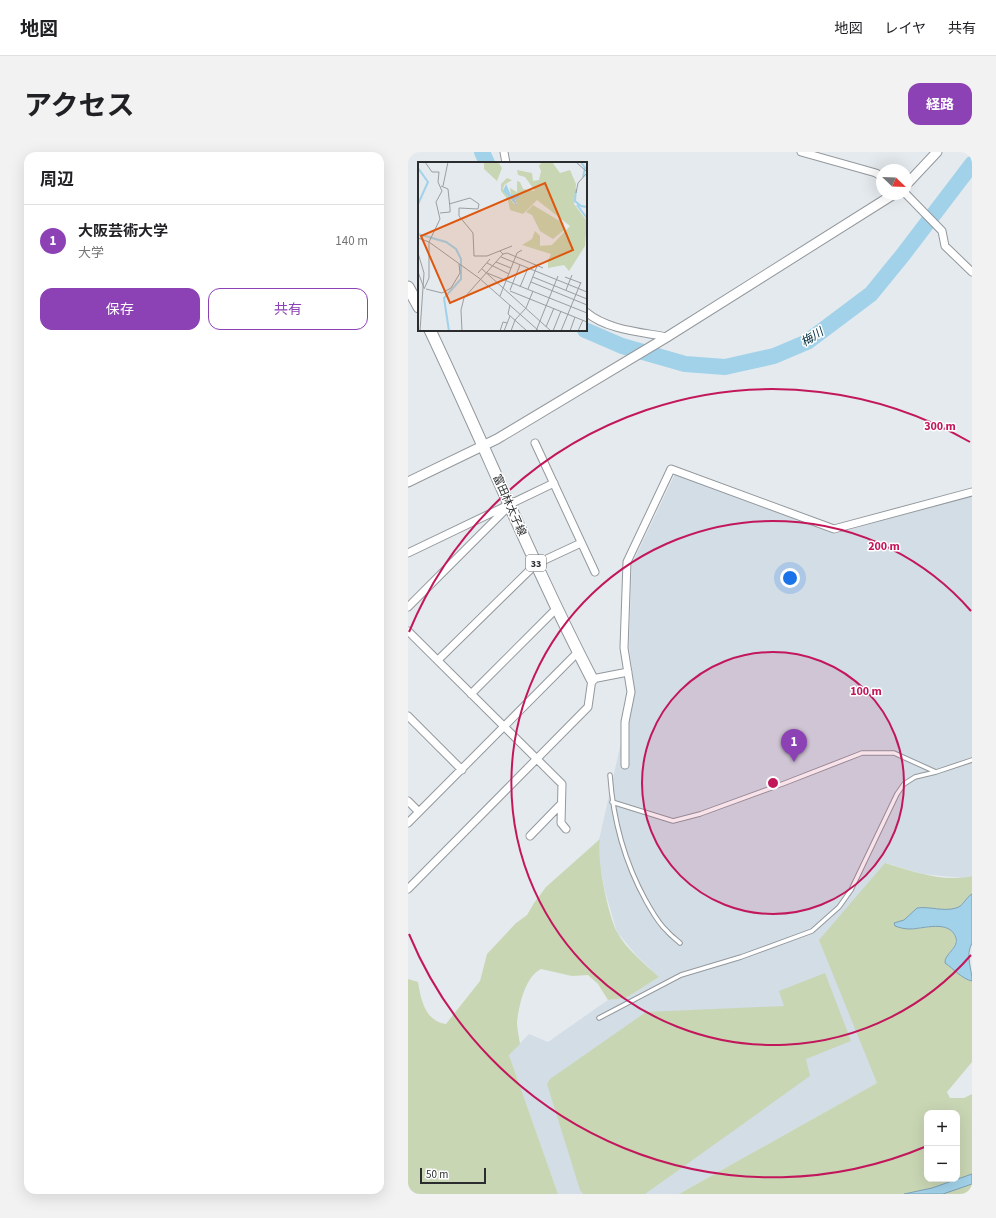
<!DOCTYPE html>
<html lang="ja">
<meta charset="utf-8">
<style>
body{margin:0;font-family:"Source Sans 3","Noto Sans JP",sans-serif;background:#f2f2f2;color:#202124}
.controls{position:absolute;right:12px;bottom:12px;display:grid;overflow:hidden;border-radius:8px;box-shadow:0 4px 16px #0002}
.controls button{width:36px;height:36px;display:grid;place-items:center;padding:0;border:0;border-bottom:1px solid #e0e0e0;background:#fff;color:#202124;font:20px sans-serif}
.compass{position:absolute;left:468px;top:12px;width:36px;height:36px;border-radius:50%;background:#fff;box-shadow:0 4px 16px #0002;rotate:113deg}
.scale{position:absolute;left:12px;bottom:10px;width:66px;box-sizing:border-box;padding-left:4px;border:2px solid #2a2c2e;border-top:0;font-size:11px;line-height:14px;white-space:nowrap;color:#2a2c2e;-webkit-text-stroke:3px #fff;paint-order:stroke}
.you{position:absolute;left:382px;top:426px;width:14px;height:14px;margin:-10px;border:3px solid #fff;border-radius:50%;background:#1a73e8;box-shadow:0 0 0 6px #1a73e833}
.badge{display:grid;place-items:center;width:26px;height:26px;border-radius:50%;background:#8c42b5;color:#fff;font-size:13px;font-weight:700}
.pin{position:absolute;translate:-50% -33px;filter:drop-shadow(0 1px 2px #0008)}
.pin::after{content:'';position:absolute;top:21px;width:14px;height:12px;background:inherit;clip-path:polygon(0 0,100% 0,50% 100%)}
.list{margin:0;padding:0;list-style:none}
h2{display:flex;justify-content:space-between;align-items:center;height:52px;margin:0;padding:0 16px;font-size:17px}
h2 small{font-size:13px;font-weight:400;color:#757577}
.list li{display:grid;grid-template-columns:26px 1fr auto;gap:12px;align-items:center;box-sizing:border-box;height:72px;padding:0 16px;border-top:1px solid #e0e0e0}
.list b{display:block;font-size:15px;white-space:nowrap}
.list p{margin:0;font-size:13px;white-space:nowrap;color:#757577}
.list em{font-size:13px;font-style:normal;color:#757577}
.actions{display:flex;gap:8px;padding:12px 16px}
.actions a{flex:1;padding:9px 0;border:1px solid #8c42b5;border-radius:12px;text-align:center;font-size:14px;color:#8c42b5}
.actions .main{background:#8c42b5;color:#fff}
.map{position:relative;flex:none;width:564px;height:1042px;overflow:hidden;border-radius:12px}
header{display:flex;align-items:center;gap:24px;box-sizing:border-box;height:56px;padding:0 20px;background:#fff;border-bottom:1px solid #e0e0e0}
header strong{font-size:19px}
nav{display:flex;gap:22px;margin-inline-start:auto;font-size:14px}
.intro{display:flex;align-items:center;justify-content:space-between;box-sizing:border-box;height:96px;padding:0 24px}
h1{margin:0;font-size:28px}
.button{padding:10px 18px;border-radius:12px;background:#8c42b5;color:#fff;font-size:14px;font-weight:700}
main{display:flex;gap:24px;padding:0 24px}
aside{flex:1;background:#fff;border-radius:12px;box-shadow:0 4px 16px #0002}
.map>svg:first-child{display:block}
.built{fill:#d2dde6}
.green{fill:#c9d6b4;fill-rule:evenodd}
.water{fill:#a1d2ea;stroke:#7da0b2}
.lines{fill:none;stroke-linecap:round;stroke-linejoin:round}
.river{stroke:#a1d2ea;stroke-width:16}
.service-casing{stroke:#93989c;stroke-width:5.5}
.minor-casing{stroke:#93989c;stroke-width:9}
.tertiary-casing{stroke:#93989c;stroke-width:11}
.primary-casing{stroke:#93989c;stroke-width:13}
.service{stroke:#fff;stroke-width:3.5}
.minor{stroke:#fff;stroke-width:7}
.tertiary{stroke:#fff;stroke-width:9}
.primary{stroke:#fff;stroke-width:11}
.ring{fill:none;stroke:#c2185b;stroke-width:2}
.labels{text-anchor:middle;stroke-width:3;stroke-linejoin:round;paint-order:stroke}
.shield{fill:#fff;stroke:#6a6b6d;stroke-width:1}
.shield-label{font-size:10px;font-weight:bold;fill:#2a2c2e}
.street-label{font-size:11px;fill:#2a2c2e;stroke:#fff}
.water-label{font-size:12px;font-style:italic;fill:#022e3f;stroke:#fff}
.inset-river{fill:none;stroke:#a1d2ea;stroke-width:2}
.inset-road{fill:none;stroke:#9a9ea1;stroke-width:1}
.view{fill:#de570e;fill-opacity:0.15;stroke:#de570e;stroke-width:2}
.inset-edge{fill:none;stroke:#2a2c2e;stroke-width:2}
.centre{fill:#c2185b;stroke:#fff;stroke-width:2}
.ring-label{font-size:12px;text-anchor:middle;font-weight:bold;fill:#c2185b;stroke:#fff;stroke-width:3;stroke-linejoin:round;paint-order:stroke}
</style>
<header>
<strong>地図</strong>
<nav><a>地図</a><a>レイヤ</a><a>共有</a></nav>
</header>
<div class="intro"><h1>アクセス</h1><a class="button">経路</a></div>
<main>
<aside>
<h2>周辺<small></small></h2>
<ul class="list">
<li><span class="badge">1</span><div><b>大阪芸術大学</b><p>大学</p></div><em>140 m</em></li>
</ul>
<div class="actions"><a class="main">保存</a><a>共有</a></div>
</aside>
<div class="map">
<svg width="564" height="1042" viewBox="0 0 564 1042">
<rect width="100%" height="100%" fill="#e5eaee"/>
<!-- built -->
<path class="built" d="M267,322L426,382L564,343V724L555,726L515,722L478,711V926L271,1042H150L101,903L121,882L140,890L200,848L218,846L251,825L229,804L209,780L197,739L189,697L226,533L221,493L224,412Z"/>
<!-- green -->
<path class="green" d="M192,687C188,704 200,764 209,780C218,797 237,812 251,825L218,846L200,848L190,832L180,823L164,824L133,817C117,825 111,853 109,870C109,877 111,885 112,892L101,903L150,1042H0V827L10,830C13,848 17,869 38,872L72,829L79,802L108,771L119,763L126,751L138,735Z
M477,711C504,719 536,731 564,724V742C557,746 556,754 548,756C535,760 522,754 509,756L496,768L486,771C491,773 498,777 504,777C517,777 541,767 547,785C551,795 536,802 537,811C545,816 555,828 564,829V910L539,940L542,946H556L564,942V1042H271L469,931L411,788ZM519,961H549V1027H519Z
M417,821L443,889L398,907L402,924L237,1042H175L172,1038L139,932L142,927L238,860L376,854L371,839Z"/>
<!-- water -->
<path class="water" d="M564,742V791C557,804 564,816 564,829C554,827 546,817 537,811C536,802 551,796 548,786C542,767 515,777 502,777C497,777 492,776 487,774L486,771L496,768L509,756C522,754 535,760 548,756C556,754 557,746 564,742Z
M564,1022V1032L535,1042H496L524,1036Z"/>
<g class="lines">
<!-- river -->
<path class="river" d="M74,0L79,11
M177,178L214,194L277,212L317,215L366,204L399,190L463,142L494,104L564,12"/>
<!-- service casing -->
<g class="service-casing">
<path id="service" d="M202,623C205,668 216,709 238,749C244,759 250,771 259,779C263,784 268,787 272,791
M204,650L265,669L292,662L377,631L454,601H486L528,620
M191,866L273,823L333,805L404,779L431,755L443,738L489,642L496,632L507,625L528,620L564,608"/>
</g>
<!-- minor casing -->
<g class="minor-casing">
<path id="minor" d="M96,0L98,11
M393,0L468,21L474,25
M498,42L534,79L537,94L564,120
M178,160C199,178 233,180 259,185
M127,291L187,420
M0,401L146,331
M0,455L97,358
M0,479L154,632L153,671L158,677
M30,508L128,412L173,391
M63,542L149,456
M0,564L54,618
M217,613V570L223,540L216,496L219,410L263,317L426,377L564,340
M0,649L11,660
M0,671L170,500
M122,684L153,652
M0,737L180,555L184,527L220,520"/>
</g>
<!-- tertiary casing -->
<g class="tertiary-casing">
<path id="tertiary" d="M498,33L529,0
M0,330L89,287L259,185L486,42"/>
</g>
<!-- primary casing -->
<g class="primary-casing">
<path id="primary" d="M0,135L11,155
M22,178C77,294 125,413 184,527"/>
</g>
<!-- service -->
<use href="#service" class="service"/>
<!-- minor -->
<use href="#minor" class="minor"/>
<!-- tertiary -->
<use href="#tertiary" class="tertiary"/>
<!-- primary -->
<use href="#primary" class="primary"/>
</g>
<!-- distance rings -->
<circle cx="365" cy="631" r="131" fill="#c2185b" fill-opacity=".12"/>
<g class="ring">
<circle cx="365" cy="631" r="131"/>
<path d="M563 803A262 262 0 1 1 563 459"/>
<path d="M519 994A394 394 0 0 1 1 782M1 480A394 394 0 0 1 562 290"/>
</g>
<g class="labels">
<!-- shield labels -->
<rect class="shield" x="118" y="403" width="20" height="16" rx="3"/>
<g class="shield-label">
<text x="128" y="415">33</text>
</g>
<!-- street labels -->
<g class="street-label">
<text transform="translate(102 353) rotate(66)" y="4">富田林太子線</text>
</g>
<!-- water labels -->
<g class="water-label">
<text transform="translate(404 185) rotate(-32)" y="4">梅川</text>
</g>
</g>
<!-- overview -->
<g transform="translate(10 10)">
<rect width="169" height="169" fill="#e5eaee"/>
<path d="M66,0H80L84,6L79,19L66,7ZM124,0H134L142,11L152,8L158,22L156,42L169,59L167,84L151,109L146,103L130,106V98L133,92L104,83L114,77L117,69L122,74V84L134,83L152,64L119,38L105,52L92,48L90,38L83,29V22L89,16L94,18L86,23L85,28L96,42H99L97,37L102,33H93L92,26L99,30V19L102,20L105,27L117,29L107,15L100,13L99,8L114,11L115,19L121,18L123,9L121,4ZM115,43L145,61L146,68L135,77L122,69L114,53L108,50Z" fill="#c9d6b4"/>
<path d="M88,22L93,33L102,32L101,36L97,37L99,44L85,29Z" fill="#a1d2ea"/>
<path class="inset-river" d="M163,0L167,6L165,15M0,6L10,20L0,42M158,27L157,39L163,44L169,45M159,43L169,56M0,72L28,80L38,87L43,97V117L26,136L31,169"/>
<path class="inset-road" d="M158,0L169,10M25,24L30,0M158,31L160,21L169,11M31,42L52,36L61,42L60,47L41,46V54L55,71L56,94H69L94,84M22,51L32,50V46L30,27L23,24M0,76L11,80L61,116L121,169M82,89L85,92L89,91L125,106M0,91L6,111L2,169M83,95L169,130M78,100L93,106M69,101L91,112M64,107L133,169M0,110L6,126M60,111L72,97M69,111L169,151M115,115L169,137M147,115L163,121M113,120L169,143M102,125L110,106M6,127L11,116V80L22,57L18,40L24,29L20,20L21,10H14L7,0M8,127L24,131L33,126L42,111L41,102M110,127L119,104M92,128L102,103M148,128L154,113M92,129L169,160M82,134L99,91L104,88M92,143L90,152L109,169M128,165L136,146M44,169L43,148L46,136L85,92M82,169L85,160L89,161M86,169L92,154M93,169L97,158L108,146L115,129M118,169L140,114M135,169L143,149M143,169L163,120M152,169L157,155M160,169L165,158"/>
<path class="view" d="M127,21L155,88L32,141L3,74Z"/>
<rect width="169" height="169" class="inset-edge"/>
</g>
<circle cx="365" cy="631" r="6" class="centre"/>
<g class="ring-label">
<text x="532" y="278">300 m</text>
<text x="476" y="398">200 m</text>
<text x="458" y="543">100 m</text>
</g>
</svg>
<div class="controls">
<button>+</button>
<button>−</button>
</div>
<svg class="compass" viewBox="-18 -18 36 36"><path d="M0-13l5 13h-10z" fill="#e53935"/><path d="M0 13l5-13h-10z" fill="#757577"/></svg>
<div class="scale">50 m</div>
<div class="you"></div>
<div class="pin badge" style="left:386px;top:610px">1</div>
</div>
</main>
